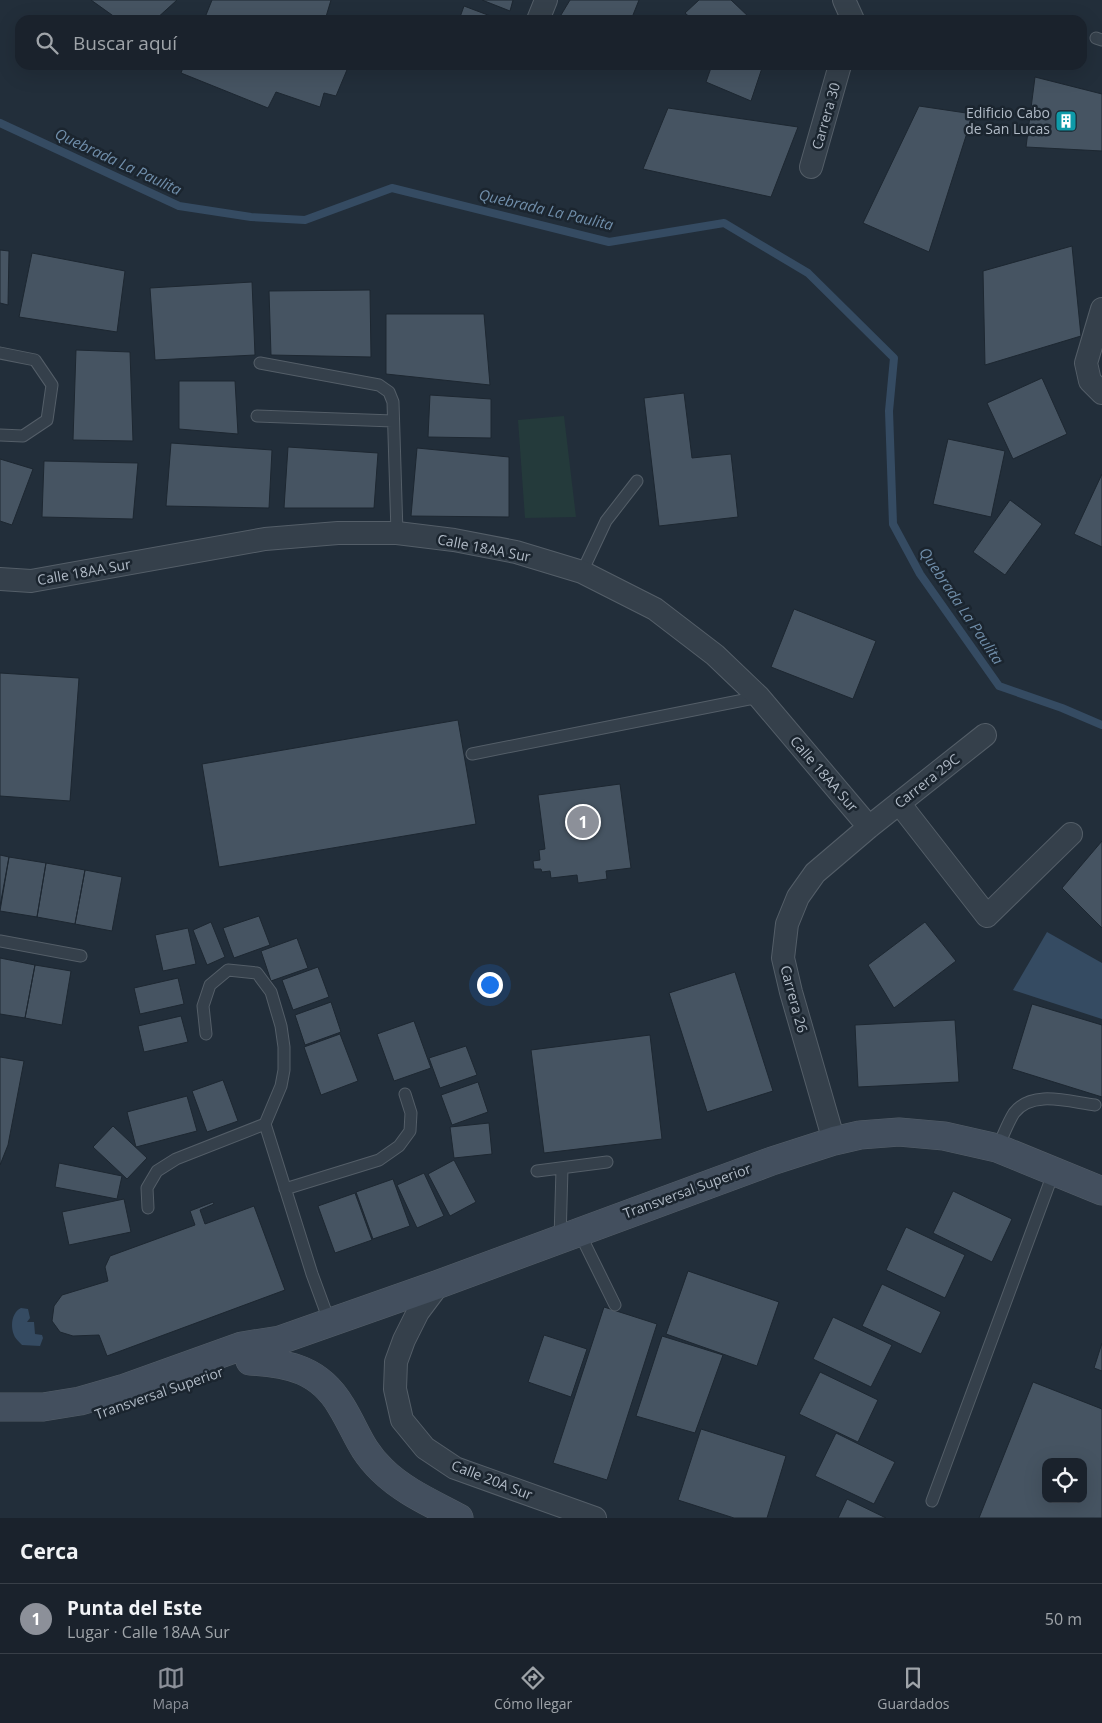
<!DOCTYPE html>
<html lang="es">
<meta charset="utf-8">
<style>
body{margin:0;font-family:"Open Sans",sans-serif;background:#272f38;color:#f1f3f6}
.controls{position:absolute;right:15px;bottom:15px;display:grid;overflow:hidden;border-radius:10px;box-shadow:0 5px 20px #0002}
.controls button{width:45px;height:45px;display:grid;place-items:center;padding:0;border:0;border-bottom:1px solid #383f48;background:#1a222c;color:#f1f3f6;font:25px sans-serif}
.you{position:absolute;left:489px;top:984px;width:18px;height:18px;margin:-12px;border:4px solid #fff;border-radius:50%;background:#1a73e8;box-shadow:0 0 0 8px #1a73e833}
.badge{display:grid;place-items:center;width:32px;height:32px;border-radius:50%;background:#8c9099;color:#fff;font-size:16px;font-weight:700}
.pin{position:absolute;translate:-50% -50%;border:2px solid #fff;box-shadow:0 1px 5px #0006}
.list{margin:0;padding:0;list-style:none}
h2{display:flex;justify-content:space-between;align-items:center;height:65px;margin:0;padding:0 20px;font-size:21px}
h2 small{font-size:16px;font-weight:400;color:#9fa4a9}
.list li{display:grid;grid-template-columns:32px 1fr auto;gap:15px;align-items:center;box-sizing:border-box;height:70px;padding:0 20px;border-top:1px solid #383f48}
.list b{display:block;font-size:19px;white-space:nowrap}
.list p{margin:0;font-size:16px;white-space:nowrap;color:#9fa4a9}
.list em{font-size:16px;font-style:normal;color:#9fa4a9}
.icon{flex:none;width:28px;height:28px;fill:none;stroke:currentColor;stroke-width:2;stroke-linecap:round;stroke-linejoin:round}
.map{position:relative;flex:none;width:1102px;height:1518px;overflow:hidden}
.search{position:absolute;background:#1a222c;box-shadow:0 5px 20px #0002;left:15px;right:15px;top:15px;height:55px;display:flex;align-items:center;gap:12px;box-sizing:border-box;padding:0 18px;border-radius:15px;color:#9fa4a9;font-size:19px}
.sheet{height:135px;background:#1a222c}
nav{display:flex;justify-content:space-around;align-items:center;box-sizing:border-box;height:70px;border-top:1px solid #383f48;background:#1a222c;font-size:14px;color:#9fa4a9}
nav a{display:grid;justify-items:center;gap:2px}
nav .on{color:#8c9099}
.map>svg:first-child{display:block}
.green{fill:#243a3b}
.water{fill:#354b62}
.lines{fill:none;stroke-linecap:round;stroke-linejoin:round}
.stream{stroke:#354b62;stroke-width:8}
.building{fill:#465462;stroke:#1d2731;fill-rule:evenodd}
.lane-casing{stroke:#545e68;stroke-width:13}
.street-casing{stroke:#545e68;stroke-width:24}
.secondary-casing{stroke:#545e68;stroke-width:29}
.lane{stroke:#35404b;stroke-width:11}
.street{stroke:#35404b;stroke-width:22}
.secondary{stroke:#434f5e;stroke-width:28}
.labels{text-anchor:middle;stroke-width:5;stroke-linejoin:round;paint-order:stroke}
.poi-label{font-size:14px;fill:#b1bbc7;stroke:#1b252f;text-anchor:end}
.street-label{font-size:14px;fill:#b1bbc7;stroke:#1b252f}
.water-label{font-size:15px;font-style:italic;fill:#708eaa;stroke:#1b252f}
</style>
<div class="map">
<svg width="1102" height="1518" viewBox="0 0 1102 1518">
<rect width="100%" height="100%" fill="#222e3a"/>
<!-- green -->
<path class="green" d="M564,416L576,517L525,518L518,420Z"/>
<!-- water -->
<path class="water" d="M1047,932L1102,963V1019L1013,990Z
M21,1308L28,1309L30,1318L27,1322H34L35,1334L42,1335L43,1338L40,1346L22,1345C19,1342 15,1338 14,1335C10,1326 12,1312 21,1308Z"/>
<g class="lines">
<!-- stream -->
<path class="stream" d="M0,123L179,206L251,217L305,220L392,188L609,242L724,223L808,273L894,358L889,411L893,524L920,574L999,686L1062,708L1102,725"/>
</g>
<!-- building -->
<path class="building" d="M91,0H177L155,20H119Z
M212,0H331L325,20H204Z
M482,0H513L510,11Z
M570,0H639L631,20H558Z
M699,0H731L751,19L801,18V20H693L685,13Z
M464,6L501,20H459Z
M184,65H349L336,96L324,93L320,107L276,92L268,108L181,73Z
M712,65H763L751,101L706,82Z
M1035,77L1102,94V151L1026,147Z
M919,106L973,114L929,252L863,223Z
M668,108L798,127L771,197L643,169Z
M1072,246L1081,336L985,365L983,271Z
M0,250L9,251L8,305L0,303Z
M32,253L125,271L117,332L19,317Z
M252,282L255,355L155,360L150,288Z
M370,290L371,357L271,355L269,291Z
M386,314H484L490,385L386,374Z
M76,350L130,352L133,441L73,440Z
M1042,378L1067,434L1013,459L987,403Z
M179,381H235L238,434L179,429Z
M684,393L692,458L731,454L738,517L659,526L644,398Z
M430,395L491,399V438L428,437Z
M948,439L1005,451L991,517L933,504Z
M171,443L272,450L269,508L166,506Z
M288,447L378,453L374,508H284Z
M417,448L509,457V517L411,516Z
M0,459L33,469L12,525L0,521Z
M44,461L138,463L133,519L42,517Z
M1102,474V547L1074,534Z
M1010,500L1042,524L1005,575L973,552Z
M794,609L876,641L853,699L771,667Z
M0,673L79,678L70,801L0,796Z
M458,720L476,824L219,867L202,764Z
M620,784L631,868L606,871L607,879L578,883L577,875L551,878L550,871L542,872L541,869H534L533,861L540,860L539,850L545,849L538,795Z
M1102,841V928L1062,888Z
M0,855L9,857L0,906Z
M9,857L46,863L37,917L0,911Z
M46,863L85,870L75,924L37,917Z
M85,870L122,877L112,931L75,924Z
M259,916L270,945L234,958L223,928Z
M211,922L225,957L207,965L193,930Z
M925,922L956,961L894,1008L868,965Z
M188,928L196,964L163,971L155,935Z
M297,938L308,968L271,981L261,951Z
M0,958L35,965L25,1018L0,1014Z
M35,965L71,971L62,1025L25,1018Z
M318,967L329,997L293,1010L282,980Z
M735,972L773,1091L707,1112L669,993Z
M178,978L184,1004L140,1014L134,988Z
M331,1002L341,1032L305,1045L295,1015Z
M1032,1004L1102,1025V1097L1012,1069Z
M181,1016L188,1042L144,1052L138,1026Z
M955,1020L959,1082L858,1087L855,1025Z
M414,1021L431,1068L394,1081L377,1034Z
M340,1034L358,1081L321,1095L304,1047Z
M650,1035L662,1139L544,1153L531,1050Z
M466,1046L477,1075L440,1088L429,1058Z
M0,1057L24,1061L8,1145L0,1165Z
M223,1080L238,1121L207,1132L192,1091Z
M478,1082L488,1112L452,1125L441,1095Z
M187,1096L197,1131L136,1147L127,1112Z
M489,1123L492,1154L454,1158L450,1127Z
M113,1126L147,1158L127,1179L93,1147Z
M454,1160L476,1202L450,1216L428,1174Z
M59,1163L122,1176L117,1199L55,1187Z
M424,1173L444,1216L417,1228L397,1185Z
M393,1179L410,1226L373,1239L356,1192Z
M953,1191L1012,1219L992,1262L933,1233Z
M355,1193L372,1240L335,1253L318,1206Z
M124,1199L131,1232L69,1245L62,1212Z
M213,1202L214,1204L200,1210L205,1224L254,1206L285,1290L107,1356L99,1335L73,1336L60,1332L52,1321L54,1306L62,1295L108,1281L105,1267L110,1256L195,1225L190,1211Z
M906,1227L965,1255L945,1298L886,1270Z
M688,1271L779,1302L757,1366L666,1334Z
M882,1284L941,1312L921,1354L862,1326Z
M604,1307L657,1324L607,1480L553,1463Z
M833,1317L892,1345L871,1387L813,1359Z
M544,1335L587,1349L571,1397L528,1382Z
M662,1336L723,1355L695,1433L636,1416Z
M1102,1343V1371L1094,1368Z
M820,1372L878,1400L858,1442L799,1414Z
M1033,1382L1102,1409V1518H979ZM1046,1462H1083V1499H1046Z
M701,1429L786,1456L767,1518H734L678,1500Z
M836,1433L895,1462L874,1504L815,1476Z
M847,1499L886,1518H838Z"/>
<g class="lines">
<!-- lane casing -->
<g class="lane-casing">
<path id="lane" d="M1096,38L1102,40
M0,353L35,360L52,385L47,420L23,436L0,435
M260,363L379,385L389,392L393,402L397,533
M257,416L393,421
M582,572L606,521L637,481
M472,754L759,697
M0,941L81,956
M206,1034L203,1006L210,985L228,970L257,973L271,992L281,1026L284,1047V1070L281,1086L265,1124L312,1274L330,1323
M997,1148C1003,1137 1007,1124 1014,1113C1032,1089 1070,1102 1095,1105
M537,1171L607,1162
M285,1189L379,1160L399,1146L410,1131L411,1113L405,1094
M148,1208L147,1188L157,1171L176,1159L265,1124
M579,1232L615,1305
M560,1239L562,1169
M932,1501L1054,1171"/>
</g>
<!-- street casing -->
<g class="street-casing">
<path id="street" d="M844,0L853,20
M538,20L546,0
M811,167L840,65
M1102,309L1086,363L1090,381L1102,393
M0,579L31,581L265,539L338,533H397L454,540L516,552L582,572L655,609L715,655L759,697L869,827
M899,803L987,916L1071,834
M834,1141L791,992L783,958L787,924L798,897L815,873L869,827L985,735
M439,1284L418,1312L404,1340L396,1362L395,1389L402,1420L425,1448L455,1468L595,1518"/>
</g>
<!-- secondary casing -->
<g class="secondary-casing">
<path id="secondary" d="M250,1361C289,1363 320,1370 341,1406C356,1430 360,1449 382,1470C403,1491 433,1504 459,1518
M0,1407H43L80,1401L125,1388L242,1346L280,1340L439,1284L772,1161L834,1141L860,1135L899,1132L944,1136L997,1148L1102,1191"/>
</g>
<!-- lane -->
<use href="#lane" class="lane"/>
<!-- street -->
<use href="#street" class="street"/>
<!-- secondary -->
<use href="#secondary" class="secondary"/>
</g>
<!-- icons -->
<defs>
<g id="building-square" transform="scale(1.125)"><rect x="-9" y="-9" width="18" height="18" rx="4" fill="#0f9aa8" stroke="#1b252f"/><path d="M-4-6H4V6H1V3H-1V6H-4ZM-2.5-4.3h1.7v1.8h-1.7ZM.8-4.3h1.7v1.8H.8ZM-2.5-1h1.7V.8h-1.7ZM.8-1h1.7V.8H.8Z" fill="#fff"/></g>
</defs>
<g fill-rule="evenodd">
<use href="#building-square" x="1066" y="121"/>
</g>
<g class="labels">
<!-- poi labels -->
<g class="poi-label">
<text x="1050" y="118">Edificio Cabo<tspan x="1050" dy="16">de San Lucas</tspan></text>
</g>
<!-- street labels -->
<g class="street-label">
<text transform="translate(826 116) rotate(-74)" y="5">Carrera 30</text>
<text transform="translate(484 548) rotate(11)" y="5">Calle 18AA Sur</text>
<text transform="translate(84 572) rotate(-10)" y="5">Calle 18AA Sur</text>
<text transform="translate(824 774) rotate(49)" y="5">Calle 18AA Sur</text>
<text transform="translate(927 781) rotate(-38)" y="5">Carrera 29C</text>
<text transform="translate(794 999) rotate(75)" y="5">Carrera 26</text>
<text transform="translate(687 1191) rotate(-20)" y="5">Transversal Superior</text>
<text transform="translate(159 1393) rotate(-19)" y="5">Transversal Superior</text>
<text transform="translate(492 1480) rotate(21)" y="5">Calle 20A Sur</text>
</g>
<!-- water labels -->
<g class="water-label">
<text transform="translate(118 162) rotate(25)" y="5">Quebrada La Paulita</text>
<text transform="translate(546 210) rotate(13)" y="5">Quebrada La Paulita</text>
<text transform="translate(961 606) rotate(56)" y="5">Quebrada La Paulita</text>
</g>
</g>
</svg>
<div class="controls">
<button><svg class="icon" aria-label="locate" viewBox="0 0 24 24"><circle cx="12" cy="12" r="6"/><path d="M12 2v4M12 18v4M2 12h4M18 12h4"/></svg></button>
</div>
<div class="you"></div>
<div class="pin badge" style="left:583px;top:822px">1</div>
<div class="search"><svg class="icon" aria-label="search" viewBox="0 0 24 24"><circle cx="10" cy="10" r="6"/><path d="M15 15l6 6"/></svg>Buscar aquí</div>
</div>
<section class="sheet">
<h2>Cerca<small></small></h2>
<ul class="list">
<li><span class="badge">1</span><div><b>Punta del Este</b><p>Lugar · Calle 18AA Sur</p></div><em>50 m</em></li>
</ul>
</section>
<nav>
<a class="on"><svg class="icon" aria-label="map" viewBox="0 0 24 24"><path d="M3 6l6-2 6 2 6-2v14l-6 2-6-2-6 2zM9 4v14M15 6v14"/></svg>Mapa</a>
<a><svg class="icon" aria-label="directions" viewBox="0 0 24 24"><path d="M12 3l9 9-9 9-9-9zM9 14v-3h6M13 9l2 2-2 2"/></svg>Cómo llegar</a>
<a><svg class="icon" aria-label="saved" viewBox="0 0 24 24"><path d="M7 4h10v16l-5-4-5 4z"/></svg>Guardados</a>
</nav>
